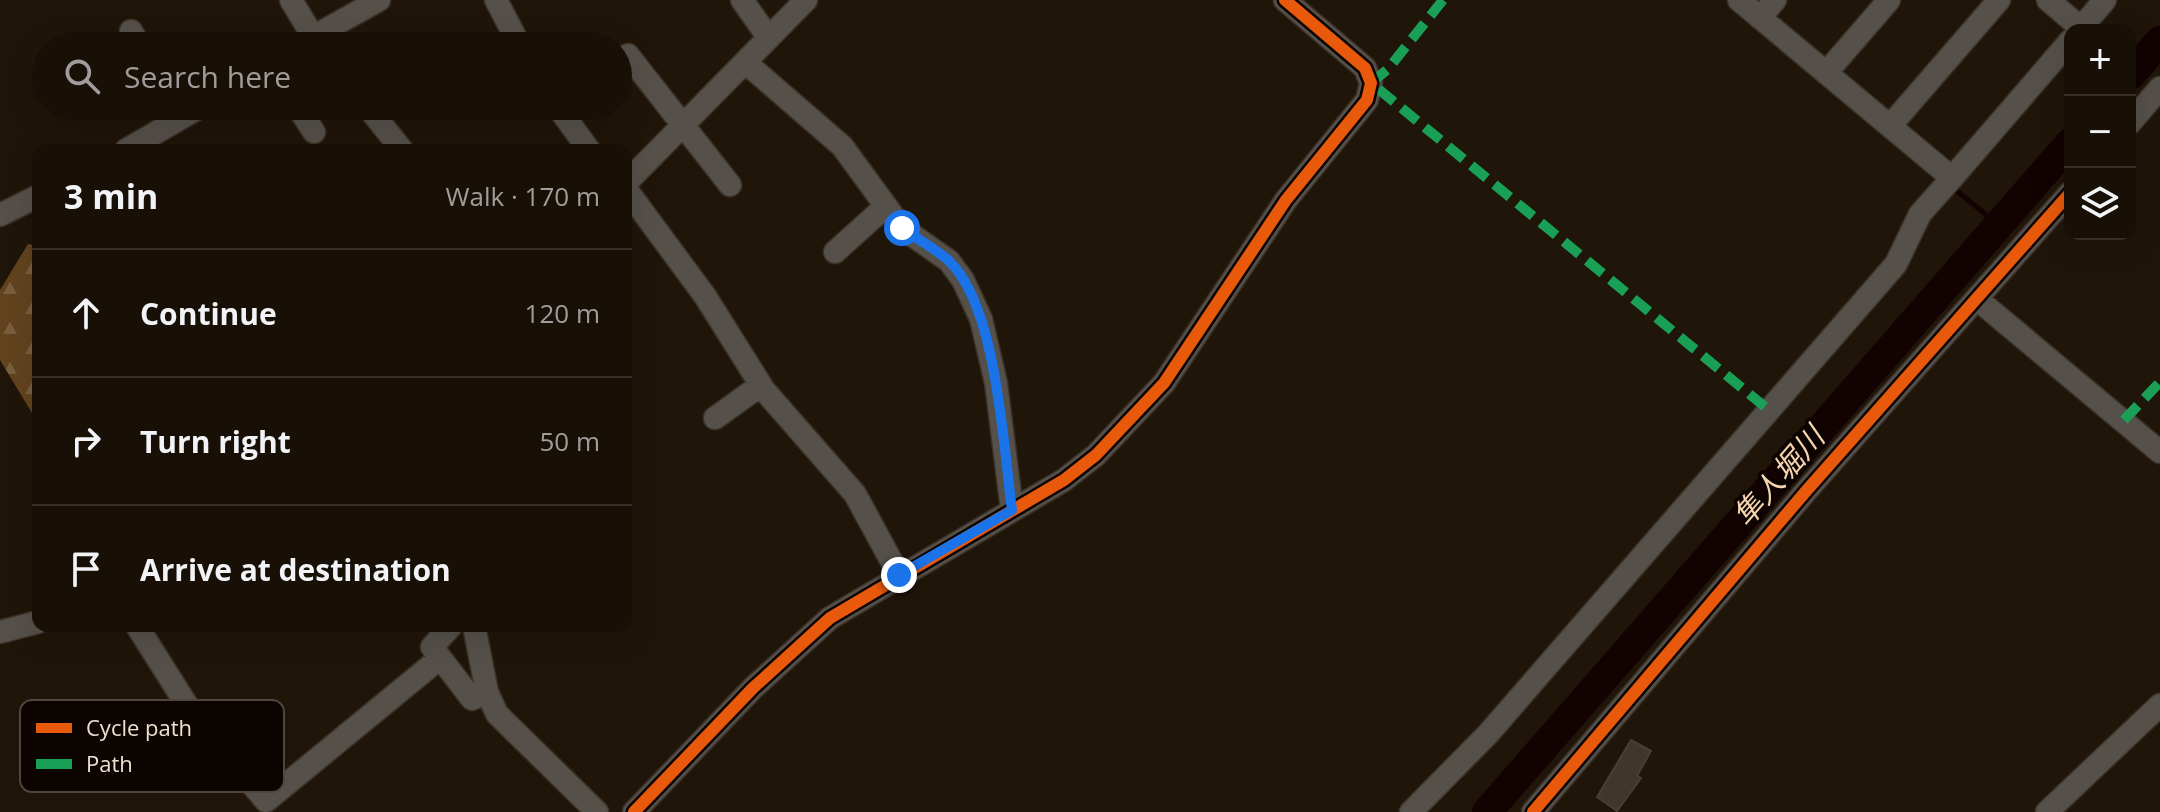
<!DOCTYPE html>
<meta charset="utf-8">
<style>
body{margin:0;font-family:"Open Sans","Noto Sans JP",sans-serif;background:#251e15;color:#f1f3f6}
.controls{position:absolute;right:24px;top:24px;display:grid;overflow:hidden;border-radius:16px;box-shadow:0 8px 32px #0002}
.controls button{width:72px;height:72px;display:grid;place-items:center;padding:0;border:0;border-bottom:2px solid #363028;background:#181007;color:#f1f3f6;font:40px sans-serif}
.stop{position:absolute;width:24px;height:24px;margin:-18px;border:6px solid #1a73e8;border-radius:50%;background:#fff}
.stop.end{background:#1a73e8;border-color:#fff;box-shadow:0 2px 8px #0008}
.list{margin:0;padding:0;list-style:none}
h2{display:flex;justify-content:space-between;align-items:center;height:104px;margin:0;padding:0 32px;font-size:34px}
h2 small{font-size:26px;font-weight:400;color:#9f9d9b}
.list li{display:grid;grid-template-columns:52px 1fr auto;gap:24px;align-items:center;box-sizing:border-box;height:128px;padding:0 32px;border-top:2px solid #363028}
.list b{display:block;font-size:30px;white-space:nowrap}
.list em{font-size:26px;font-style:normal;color:#9f9d9b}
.icon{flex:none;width:44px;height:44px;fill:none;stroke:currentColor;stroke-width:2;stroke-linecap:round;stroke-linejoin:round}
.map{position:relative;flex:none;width:2160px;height:812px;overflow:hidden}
.search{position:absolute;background:#181007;box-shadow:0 8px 32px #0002;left:32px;top:32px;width:600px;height:88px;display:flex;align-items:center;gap:20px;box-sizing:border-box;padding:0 28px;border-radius:44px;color:#9f9d9b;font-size:30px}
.panel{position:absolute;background:#181007;box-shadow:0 8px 32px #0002;left:32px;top:144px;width:600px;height:488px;border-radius:16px}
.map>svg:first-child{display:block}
.forest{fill:url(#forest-firs)}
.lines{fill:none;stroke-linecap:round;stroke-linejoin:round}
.stream{stroke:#120201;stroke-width:5}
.river{stroke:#120201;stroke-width:30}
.building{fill:#40362b;stroke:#483e33;stroke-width:2}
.minor-casing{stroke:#3b3227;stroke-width:25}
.minor{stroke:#55504a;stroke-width:22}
.quiet{stroke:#1a9f57;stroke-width:10;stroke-dasharray:20 10;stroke-linecap:butt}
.cycleway-casing{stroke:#0c0400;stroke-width:17}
.cycleway{stroke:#e8590c;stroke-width:12}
.route{stroke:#1a73e8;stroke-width:10}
.labels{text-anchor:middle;stroke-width:7;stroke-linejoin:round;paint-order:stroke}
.water-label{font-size:30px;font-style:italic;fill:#f5d4af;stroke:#0c0400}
.key{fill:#0c0400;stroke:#50463f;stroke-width:2}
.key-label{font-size:22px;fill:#efe1d2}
</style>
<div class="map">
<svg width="2160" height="812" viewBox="0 0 2160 812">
<defs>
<pattern id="forest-firs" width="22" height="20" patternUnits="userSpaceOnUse" patternTransform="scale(2)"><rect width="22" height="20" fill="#62431e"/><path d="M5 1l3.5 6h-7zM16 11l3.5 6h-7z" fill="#795e3e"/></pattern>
</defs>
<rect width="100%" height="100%" fill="#201509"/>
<!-- forest -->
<path class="forest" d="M28,244L38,246V423L0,360V290Z"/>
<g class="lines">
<!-- stream -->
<path class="stream" d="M1952,187L1999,225"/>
<!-- river -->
<path class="river" d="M2130,75L2160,41
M1487,812L2070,143"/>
</g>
<!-- building -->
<path class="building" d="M1631,740L1651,751L1637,776L1641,778L1617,811L1597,797Z"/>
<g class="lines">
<!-- minor casing -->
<g class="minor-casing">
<path id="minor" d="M291,0L318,45
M496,0L520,46
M742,0L768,37
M1739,0L1952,178L2070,41
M2048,0L2081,28
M1760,18L1775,0
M2079,30L2105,0
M131,31L140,46
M297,46L379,0
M628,55L730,185
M746,63L842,146L902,228L949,261L963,280L981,319L996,383L1012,510
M1826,73L1889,0
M297,106L314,132
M367,106L402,150
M557,106L589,150
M2130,123L2160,88
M1890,126L1999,0
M126,150L202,106
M626,183L806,0
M626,189L705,296L764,390L855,494L899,575
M0,215L38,196
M835,252L886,206
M1977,299L2160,452
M715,418L761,385
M137,626L190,710L266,801L440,658
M451,626L432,647L472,699L487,692
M474,626L487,692L497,714L597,812
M0,632L38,622
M142,754L194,715
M634,812L753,688L830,618L1064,480L1096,455L1164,383L1286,200L1367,100L1371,83L1365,68L1285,0
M1411,812L1488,734L1896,264L1920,214L1952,178
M1533,812L1807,490L2070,193
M2047,812L2160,705"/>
</g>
<!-- minor -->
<use href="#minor" class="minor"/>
<!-- quiet -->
<path class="quiet" d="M1443,0L1388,69L1371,83L1770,411
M2124,420L2160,382"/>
<!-- cycleway casing -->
<g class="cycleway-casing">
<path id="cycleway" d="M634,812L753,688L830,618L1064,480L1096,455L1164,383L1286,200L1367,100L1371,83L1365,68L1285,0
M1533,812L1807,490L2070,193"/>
</g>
<!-- cycleway -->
<use href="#cycleway" class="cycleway"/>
</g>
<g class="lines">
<!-- route -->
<path class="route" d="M899,575L1012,510C1003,445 997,305 948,260C934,248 917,239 902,228"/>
</g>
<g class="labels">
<!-- water labels -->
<g class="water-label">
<text transform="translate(1779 477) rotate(-49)" y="10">隼人堀川</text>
</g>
</g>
<!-- legend -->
<rect x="20" y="700" width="264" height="92" rx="12" class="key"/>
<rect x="36" y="723" width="36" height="10" fill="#e8590c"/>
<rect x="36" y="759" width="36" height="10" fill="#1a9f57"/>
<g class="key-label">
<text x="86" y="736">Cycle path</text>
<text x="86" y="772">Path</text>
</g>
</svg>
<div class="controls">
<button>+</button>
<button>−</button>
<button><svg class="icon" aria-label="layers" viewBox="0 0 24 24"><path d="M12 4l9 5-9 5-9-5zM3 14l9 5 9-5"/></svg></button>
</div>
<div class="stop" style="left:902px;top:228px"></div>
<div class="stop end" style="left:899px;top:575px"></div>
<div class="search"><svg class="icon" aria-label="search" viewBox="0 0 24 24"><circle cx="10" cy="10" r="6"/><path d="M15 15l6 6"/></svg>Search here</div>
<section class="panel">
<h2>3 min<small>Walk · 170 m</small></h2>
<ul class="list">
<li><svg class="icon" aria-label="ahead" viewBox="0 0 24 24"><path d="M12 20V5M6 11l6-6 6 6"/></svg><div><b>Continue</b></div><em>120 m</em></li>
<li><svg class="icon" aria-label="right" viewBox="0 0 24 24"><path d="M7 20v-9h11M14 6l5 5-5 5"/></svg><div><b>Turn right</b></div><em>50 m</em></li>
<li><svg class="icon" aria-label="arrive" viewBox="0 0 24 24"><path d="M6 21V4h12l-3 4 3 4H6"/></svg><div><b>Arrive at destination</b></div></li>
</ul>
</section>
</div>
